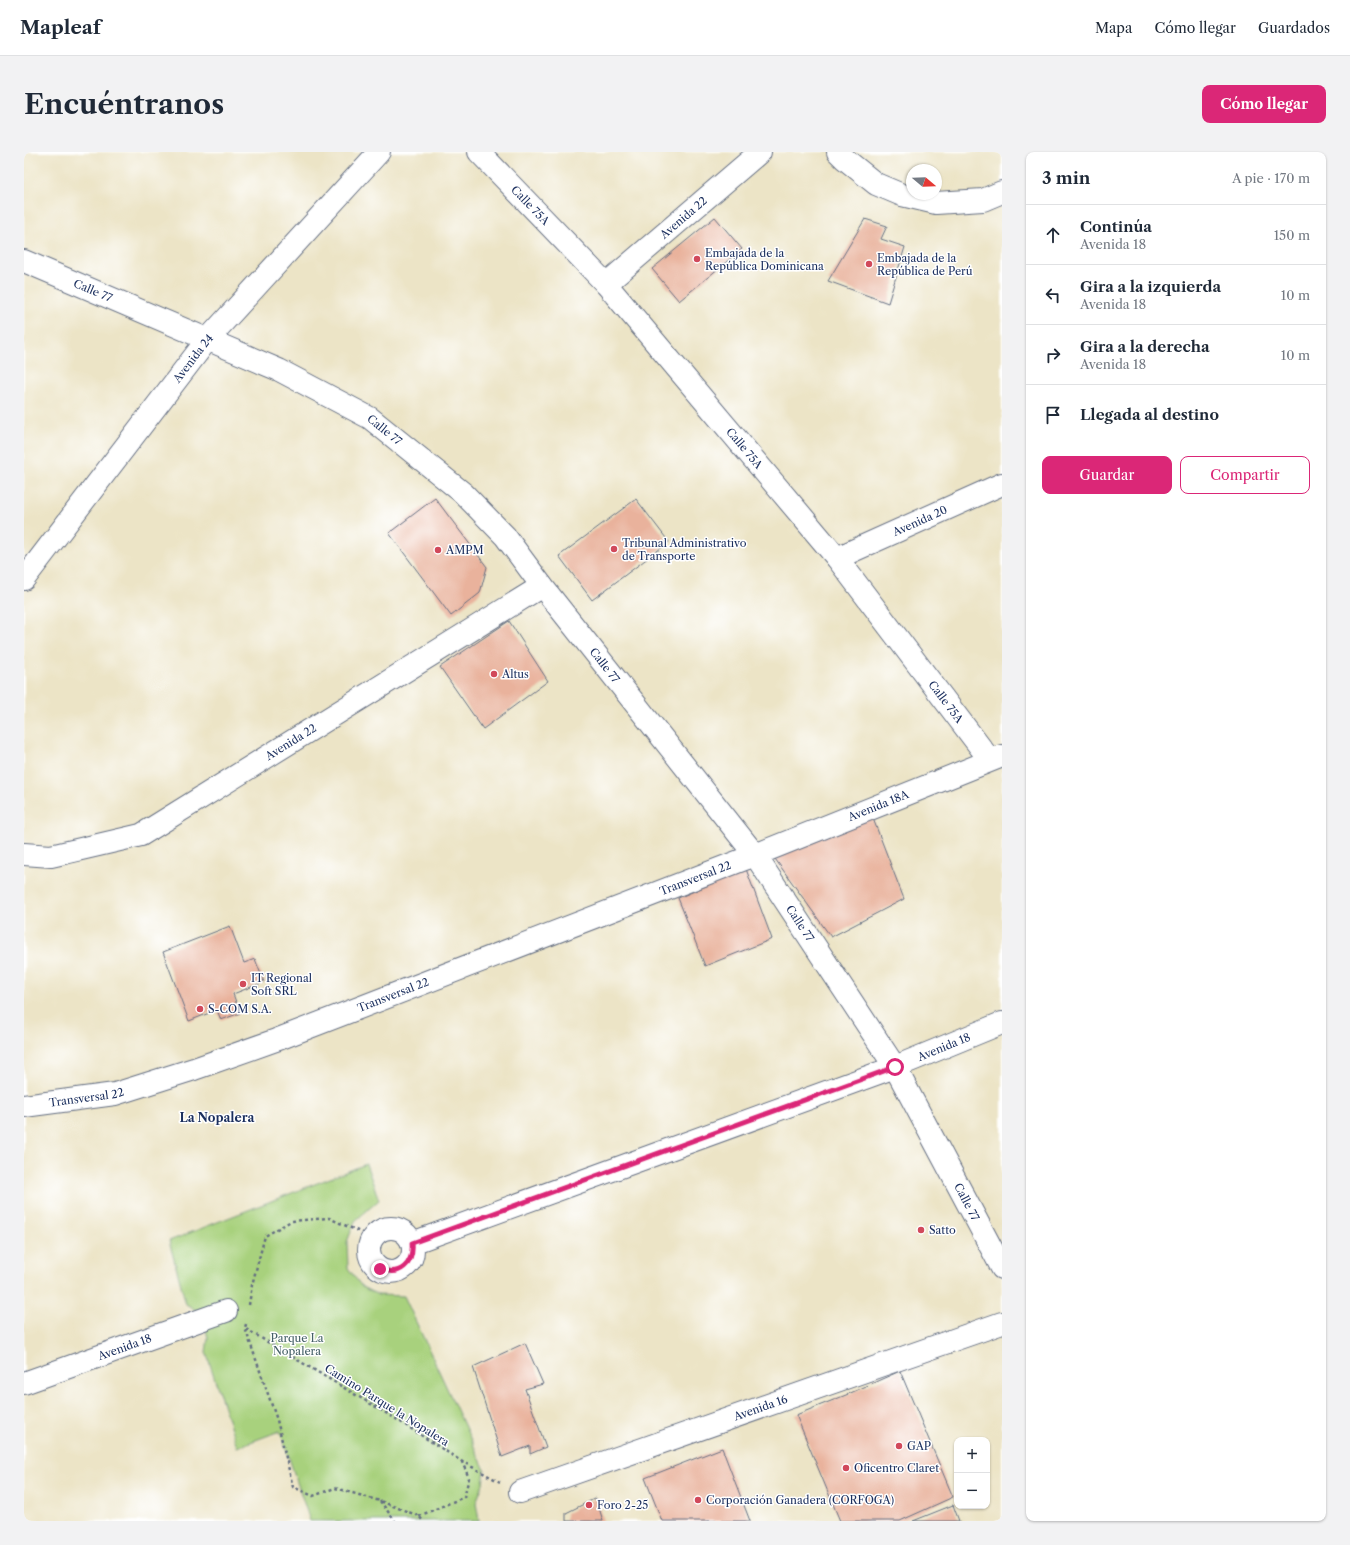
<!DOCTYPE html>
<html lang="es">
<meta charset="utf-8">
<style>
body{margin:0;font-family:"Libre Caslon Text",serif;background:#f2f2f3;color:#1f2937}
.controls{position:absolute;right:12px;bottom:12px;display:grid;overflow:hidden;border-radius:8px;box-shadow:0 1px 3px #0004}
.controls button{width:36px;height:36px;display:grid;place-items:center;padding:0;border:0;border-bottom:1px solid #e0e1e3;background:#fff;color:#1f2937;font:20px sans-serif}
.compass{position:absolute;left:882px;top:12px;width:36px;height:36px;border-radius:50%;background:#fff;box-shadow:0 1px 3px #0004;rotate:109deg}
.stop{position:absolute;width:12px;height:12px;margin:-9px;border:3px solid #db2777;border-radius:50%;background:#fff}
.stop.end{background:#db2777;border-color:#fff;box-shadow:0 1px 4px #0008}
.list{margin:0;padding:0;list-style:none}
h2{display:flex;justify-content:space-between;align-items:center;height:52px;margin:0;padding:0 16px;font-size:17px}
h2 small{font-size:13px;font-weight:400;color:#747a83}
.list li{display:grid;grid-template-columns:26px 1fr auto;gap:12px;align-items:center;box-sizing:border-box;height:60px;padding:0 16px;border-top:1px solid #e0e1e3}
.list b{display:block;font-size:15px;white-space:nowrap}
.list p{margin:0;font-size:13px;white-space:nowrap;color:#747a83}
.list em{font-size:13px;font-style:normal;color:#747a83}
.actions{display:flex;gap:8px;padding:12px 16px}
.actions a{flex:1;padding:9px 0;border:1px solid #db2777;border-radius:8px;text-align:center;font-size:14px;color:#db2777}
.actions .main{background:#db2777;color:#fff}
.icon{flex:none;width:22px;height:22px;fill:none;stroke:currentColor;stroke-width:2;stroke-linecap:round;stroke-linejoin:round}
.map{position:relative;flex:none;width:978px;height:1369px;overflow:hidden;border-radius:8px}
header{display:flex;align-items:center;gap:24px;box-sizing:border-box;height:56px;padding:0 20px;background:#fff;border-bottom:1px solid #e0e1e3}
header strong{font-size:19px}
nav{display:flex;gap:22px;margin-inline-start:auto;font-size:14px}
.intro{display:flex;align-items:center;justify-content:space-between;box-sizing:border-box;height:96px;padding:0 24px}
h1{margin:0;font-size:28px}
.button{padding:10px 18px;border-radius:8px;background:#db2777;color:#fff;font-size:14px;font-weight:700}
main{display:flex;gap:24px;padding:0 24px}
aside{flex:1;background:#fff;border-radius:8px;box-shadow:0 1px 3px #0004}
.map>svg:first-child{display:block}
.green{fill:#a8d17d;stroke:#62806e}
.building{fill:#e9b29c}
.lines{fill:none;stroke-linecap:round;stroke-linejoin:round}
.minor-casing{stroke:#646e82;stroke-width:24}
.path{stroke:#646e82;stroke-width:2.5;stroke-dasharray:3 3;stroke-linecap:butt}
.minor{stroke:#fff;stroke-width:22}
.route{stroke:#db2777;stroke-width:5}
.poi-dot{fill:#d1495b;stroke:#fff;stroke-width:1.5}
.labels{text-anchor:middle;stroke-width:3;stroke-linejoin:round;paint-order:stroke}
.street-label{font-size:11px;fill:#1b2f5e;stroke:#fff}
.poi-label{font-size:11px;fill:#1b2f5e;stroke:#fff;text-anchor:start}
.park-label{font-size:11px;fill:#456067;stroke:#fff}
.neighbourhood-label{font-size:12px;font-weight:bold;fill:#1b2f5e;stroke:#fff}
</style>
<header>
<strong>Mapleaf</strong>
<nav><a>Mapa</a><a>Cómo llegar</a><a>Guardados</a></nav>
</header>
<div class="intro"><h1>Encuéntranos</h1><a class="button">Cómo llegar</a></div>
<main>
<div class="map">
<svg width="978" height="1369" viewBox="0 0 978 1369">
<rect width="100%" height="100%" fill="#fff"/>
<filter id="ink" filterUnits="userSpaceOnUse"><feTurbulence type="fractalNoise" baseFrequency=".025" numOctaves="2"/><feDisplacementMap in="SourceGraphic" scale="8" xChannelSelector="R" yChannelSelector="G"/><feConvolveMatrix kernelMatrix="1 2 1 2 8 2 1 2 1" color-interpolation-filters="sRGB"/></filter>
<filter id="wash" filterUnits="userSpaceOnUse"><feTurbulence type="fractalNoise" baseFrequency=".012" numOctaves="4" result="noise"/><feDisplacementMap in="SourceGraphic" scale="16" xChannelSelector="R" yChannelSelector="G"/><feGaussianBlur stdDeviation="0.9" result="paint"/><feColorMatrix in="noise" values="0 0 0 0 0 0 0 0 0 0 0 0 0 0 0 0 0 1.4 0 .05"/><feComposite in="paint" operator="in"/></filter>
<g filter="url(#wash)">
<rect width="100%" height="100%" fill="#ece4c6"/>
<!-- green -->
<path class="green" d="M342,1012L355,1048L331,1069L323,1090L324,1116L338,1135L354,1143L380,1144L461,1318L459,1332L452,1351L455,1369H286L256,1279L213,1295L182,1200L184,1186L178,1162L162,1152L145,1089Z"/>
<g id="blocks">
<!-- building -->
<path class="building" d="M691,65L718,97L655,149L628,117Z
M841,67L863,74L857,87L881,95L864,151L804,129Z
M411,346L463,415L456,441L427,464L365,381Z
M612,347L645,390L568,448L535,404Z
M485,469L524,529L459,577L416,515Z
M848,664L880,747L807,785L749,704Z
M722,717L748,787L681,814L654,746Z
M206,774L220,811L231,807L240,830L209,842L216,861L197,868L193,858L165,869L139,800Z
M501,1191L519,1232L501,1237L522,1295L506,1302V1294L478,1305L449,1215Z
M876,1219L929,1345L876,1369H816L772,1263L822,1243Z
M698,1296L726,1369H638L621,1326Z
M572,1346L579,1369H542V1361Z
M929,1353L935,1369H889Z"/>
</g>
</g>
<g filter="url(#ink)">
<use href="#blocks" fill-opacity="0" stroke="#646e82" stroke-width="1"/>
<g class="lines">
<!-- minor casing -->
<g class="minor-casing">
<g id="minor">
<path id="s1" d="M455,0L582,132L813,406L966,608"/>
<path d="M814,0L821,7L852,32L878,43L912,51L959,48L978,40"/>
<path id="s2" d="M0,109L255,218L346,266L439,341L481,384L518,434L731,703L871,915L978,1116"/>
<path id="s3" d="M582,132L736,0"/>
<path id="s4" d="M813,406L978,332"/>
<path id="s5" d="M0,427L183,188L355,0"/>
<path id="s6" d="M0,702L27,704L117,683L518,434"/>
<path id="s7" d="M0,954L91,942L170,917L252,888L731,703L978,604"/>
<circle cx="367" cy="1098" r="22"/>
<path id="s8" d="M388,1091L871,915L978,871"/>
<path id="s9" d="M0,1231L202,1159"/>
<path id="s10" d="M496,1340L978,1171"/>
</g>
</g>
<!-- path -->
<path class="path" d="M225,1153L228,1133L241,1084L267,1069L305,1066L349,1086
M222,1172L221,1176L253,1268L269,1335L289,1344L311,1336L356,1349L395,1364L399,1369
M222,1177L372,1267L437,1309L476,1330
M356,1349L371,1369
M395,1364L440,1345L445,1326L438,1310"/>
<!-- minor -->
<use href="#minor" class="minor"/>
</g>
</g>
<g class="lines" filter="url(#ink)">
<!-- route -->
<path class="route" d="M356,1117C376,1125 390,1112 388,1091L871,915"/>
</g>
<!-- markers -->
<g class="poi-dot">
<circle cx="673" cy="107" r="4"/>
<circle cx="845" cy="112" r="4"/>
<circle cx="590" cy="397" r="4"/>
<circle cx="414" cy="398" r="4"/>
<circle cx="470" cy="522" r="4"/>
<circle cx="219" cy="832" r="4"/>
<circle cx="176" cy="857" r="4"/>
<circle cx="897" cy="1078" r="4"/>
<circle cx="875" cy="1294" r="4"/>
<circle cx="822" cy="1316" r="4"/>
<circle cx="674" cy="1348" r="4"/>
<circle cx="565" cy="1353" r="4"/>
</g>
<g class="labels">
<!-- street labels -->
<g class="street-label">
<text dy="4" stroke="none"><textPath href="#s1" startOffset="74">Calle 75A</textPath></text>
<text dy="4" stroke="none"><textPath href="#s3" startOffset="102">Avenida 22</textPath></text>
<text dy="4" stroke="none"><textPath href="#s2" startOffset="75">Calle 77</textPath></text>
<text dy="4" stroke="none"><textPath href="#s5" startOffset="278">Avenida 24</textPath></text>
<text dy="4" stroke="none"><textPath href="#s2" startOffset="399">Calle 77</textPath></text>
<text dy="4" stroke="none"><textPath href="#s1" startOffset="398">Calle 75A</textPath></text>
<text dy="4" stroke="none"><textPath href="#s4" startOffset="91">Avenida 20</textPath></text>
<text dy="4" stroke="none"><textPath href="#s2" startOffset="723">Calle 77</textPath></text>
<text dy="4" stroke="none"><textPath href="#s1" startOffset="722">Calle 75A</textPath></text>
<text dy="4" stroke="none"><textPath href="#s6" startOffset="296">Avenida 22</textPath></text>
<text dy="4" stroke="none"><textPath href="#s7" startOffset="908">Avenida 18A</textPath></text>
<text dy="4" stroke="none"><textPath href="#s7" startOffset="711">Transversal 22</textPath></text>
<text dy="4" stroke="none"><textPath href="#s2" startOffset="1047">Calle 77</textPath></text>
<text dy="4" stroke="none"><textPath href="#s7" startOffset="387">Transversal 22</textPath></text>
<text dy="4" stroke="none"><textPath href="#s8" startOffset="567">Avenida 18</textPath></text>
<text dy="4" stroke="none"><textPath href="#s7" startOffset="63">Transversal 22</textPath></text>
<text dy="4" stroke="none"><textPath href="#s2" startOffset="1372">Calle 77</textPath></text>
<text dy="4" stroke="none"><textPath href="#s9" startOffset="107">Avenida 18</textPath></text>
<text transform="translate(363 1253) rotate(32)" y="4">Camino Parque la Nopalera</text>
<text dy="4" stroke="none"><textPath href="#s10" startOffset="255">Avenida 16</textPath></text>
</g>
<!-- poi labels -->
<g class="poi-label">
<text x="681" y="105">Embajada de la<tspan x="681" dy="13">República Dominicana</tspan></text>
<text x="853" y="110">Embajada de la<tspan x="853" dy="13">República de Perú</tspan></text>
<text x="598" y="395">Tribunal Administrativo<tspan x="598" dy="13">de Transporte</tspan></text>
<text x="422" y="402">AMPM</text>
<text x="478" y="526">Altus</text>
<text x="227" y="830">IT Regional<tspan x="227" dy="13">Soft SRL</tspan></text>
<text x="184" y="861">S-COM S.A.</text>
<text x="905" y="1082">Satto</text>
<text x="883" y="1298">GAP</text>
<text x="830" y="1320">Oficentro Claret</text>
<text x="682" y="1352">Corporación Ganadera (CORFOGA)</text>
<text x="573" y="1357">Foro 2-25</text>
</g>
<!-- park labels -->
<g class="park-label">
<text x="273" y="1190">Parque La<tspan x="273" dy="13">Nopalera</tspan></text>
</g>
<!-- neighbourhood labels -->
<g class="neighbourhood-label">
<text x="193" y="970">La Nopalera</text>
</g>
</g>
</svg>
<div class="controls">
<button>+</button>
<button>−</button>
</div>
<svg class="compass" viewBox="-18 -18 36 36"><path d="M0-13l5 13h-10z" fill="#e53935"/><path d="M0 13l5-13h-10z" fill="#747a83"/></svg>
<div class="stop" style="left:871px;top:915px"></div>
<div class="stop end" style="left:356px;top:1117px"></div>
</div>
<aside>
<h2>3 min<small>A pie · 170 m</small></h2>
<ul class="list">
<li><svg class="icon" aria-label="ahead" viewBox="0 0 24 24"><path d="M12 20V5M6 11l6-6 6 6"/></svg><div><b>Continúa</b><p>Avenida 18</p></div><em>150 m</em></li>
<li><svg class="icon" aria-label="left" viewBox="0 0 24 24"><path d="M17 20v-9H6M10 6l-5 5 5 5"/></svg><div><b>Gira a la izquierda</b><p>Avenida 18</p></div><em>10 m</em></li>
<li><svg class="icon" aria-label="right" viewBox="0 0 24 24"><path d="M7 20v-9h11M14 6l5 5-5 5"/></svg><div><b>Gira a la derecha</b><p>Avenida 18</p></div><em>10 m</em></li>
<li><svg class="icon" aria-label="arrive" viewBox="0 0 24 24"><path d="M6 21V4h12l-3 4 3 4H6"/></svg><div><b>Llegada al destino</b></div></li>
</ul>
<div class="actions"><a class="main">Guardar</a><a>Compartir</a></div>
</aside>
</main>
